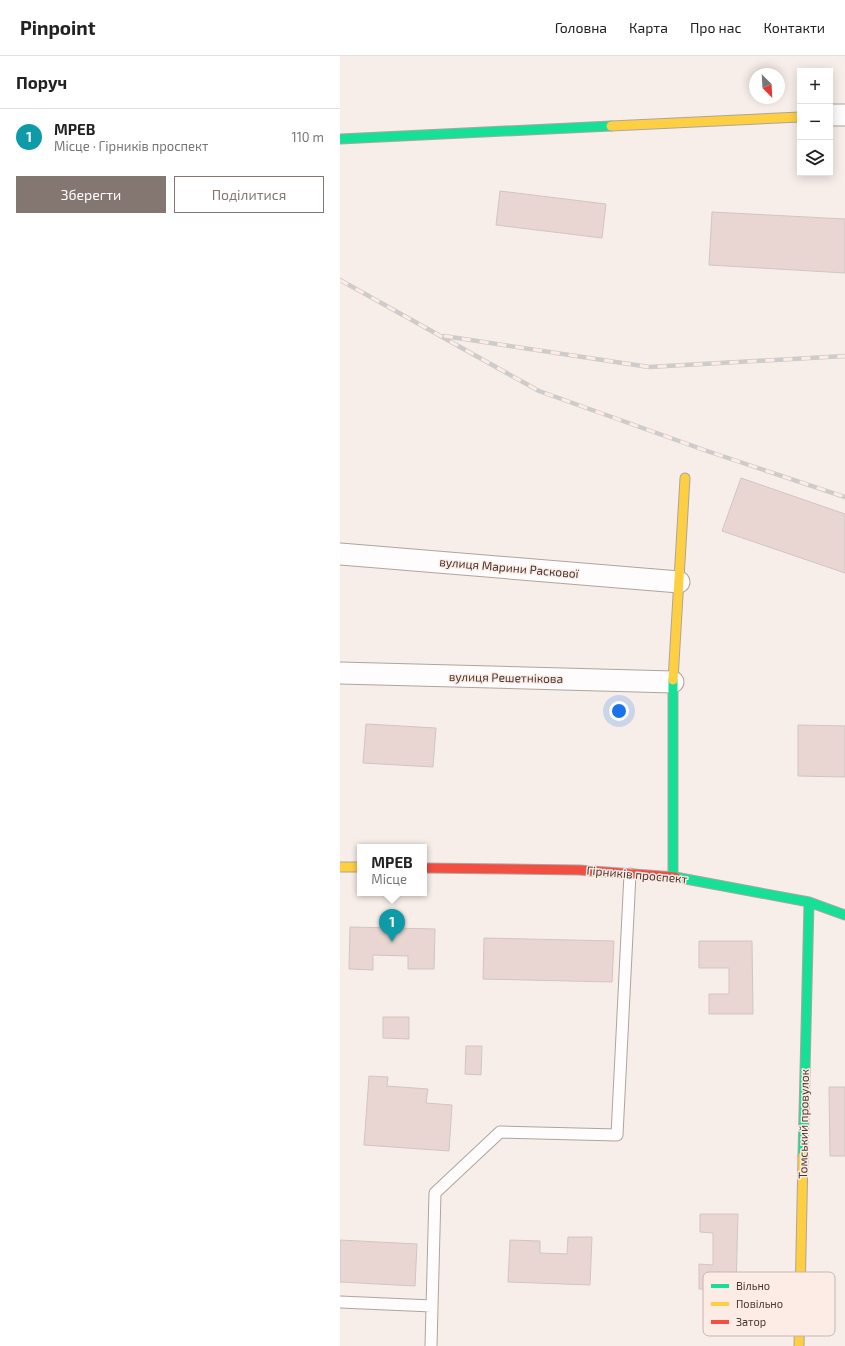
<!DOCTYPE html>
<html lang="uk">
<meta charset="utf-8">
<style>
body{margin:0;font-family:"Exo 2",sans-serif;background:#f6f6f6;color:#222}
.controls{position:absolute;right:12px;top:12px;display:grid;overflow:hidden;border-radius:0px;box-shadow:0 2px 10px #0003}
.controls button{width:36px;height:36px;display:grid;place-items:center;padding:0;border:0;border-bottom:1px solid #e0e0e0;background:#fff;color:#222;font:20px sans-serif}
.compass{position:absolute;left:409px;top:12px;width:36px;height:36px;border-radius:50%;background:#fff;box-shadow:0 2px 10px #0003;rotate:156deg}
.you{position:absolute;left:279px;top:655px;width:14px;height:14px;margin:-10px;border:3px solid #fff;border-radius:50%;background:#1a73e8;box-shadow:0 0 0 6px #1a73e833}
.badge{display:grid;place-items:center;width:26px;height:26px;border-radius:50%;background:#847771;color:#fff;font-size:13px;font-weight:700}
.pin{position:absolute;translate:-50% -33px;filter:drop-shadow(0 1px 2px #0008)}
.pin::after{content:'';position:absolute;top:21px;width:14px;height:12px;background:inherit;clip-path:polygon(0 0,100% 0,50% 100%)}
.popup{position:absolute;left:17px;top:788px;width:70px;height:52px;box-sizing:border-box;display:grid;place-content:center;border-radius:0px;background:#fff;filter:drop-shadow(0 1px 3px #0005);font-size:13px;white-space:nowrap;color:#767676}
.popup b{font-size:15px;color:#222}
.popup::after{content:'';position:absolute;left:50%;top:100%;margin-left:-8px;border:8px solid transparent;border-top-color:#fff}
.list{margin:0;padding:0;list-style:none}
h2{display:flex;justify-content:space-between;align-items:center;height:52px;margin:0;padding:0 16px;font-size:17px}
h2 small{font-size:13px;font-weight:400;color:#767676}
.list li{display:grid;grid-template-columns:26px 1fr auto;gap:12px;align-items:center;box-sizing:border-box;height:56px;padding:0 16px;border-top:1px solid #e0e0e0}
.list b{display:block;font-size:15px;white-space:nowrap}
.list p{margin:0;font-size:13px;white-space:nowrap;color:#767676}
.list em{font-size:13px;font-style:normal;color:#767676}
.actions{display:flex;gap:8px;padding:12px 16px}
.actions a{flex:1;padding:9px 0;border:1px solid #847771;border-radius:0px;text-align:center;font-size:14px;color:#847771}
.actions .main{background:#847771;color:#fff}
.icon{flex:none;width:22px;height:22px;fill:none;stroke:currentColor;stroke-width:2;stroke-linecap:round;stroke-linejoin:round}
.map{position:relative;flex:none;width:505px;height:1290px;overflow:hidden}
header{display:flex;align-items:center;gap:24px;box-sizing:border-box;height:56px;padding:0 20px;background:#fff;border-bottom:1px solid #e0e0e0}
header strong{font-size:19px}
nav{display:flex;gap:22px;margin-inline-start:auto;font-size:14px}
main{display:flex}
aside{flex:1;background:#fff}
.map>svg:first-child{display:block}
.building{fill:#e9d5d2;stroke:#d1c5c3}
.lines{fill:none;stroke-linecap:round;stroke-linejoin:round}
.lane-casing{stroke:#aea49f;stroke-width:13}
.street-casing{stroke:#aea49f;stroke-width:23}
.fast-casing{stroke:#aea49f;stroke-width:11}
.slow-casing{stroke:#aea49f;stroke-width:11}
.jam-casing{stroke:#aea49f;stroke-width:11}
.lane{stroke:#fefcfc;stroke-width:11}
.street{stroke:#fefcfc;stroke-width:21}
.fast{stroke:#16e098;stroke-width:9}
.slow{stroke:#ffcf43;stroke-width:9}
.jam{stroke:#f24e42;stroke-width:9}
.rail-casing{stroke:#cecbca;stroke-width:4.5}
.rail{stroke:#fcece5;stroke-width:3;stroke-dasharray:9;stroke-linecap:butt}
.labels{text-anchor:middle;stroke-width:3;stroke-linejoin:round;paint-order:stroke}
.street-label{font-size:12px;fill:#463730;stroke:#fcece5}
.key{fill:#fcece5;stroke:#c5b6af;stroke-width:1}
.key-label{font-size:11px;fill:#463730}
</style>
<header>
<strong>Pinpoint</strong>
<nav><a>Головна</a><a>Карта</a><a>Про нас</a><a>Контакти</a></nav>
</header>
<main>
<aside>
<h2>Поруч<small></small></h2>
<ul class="list">
<li><span class="badge" style="background:#0f9aa8">1</span><div><b>МРЕВ</b><p>Місце · Гірників проспект</p></div><em>110 m</em></li>
</ul>
<div class="actions"><a class="main">Зберегти</a><a>Поділитися</a></div>
</aside>
<div class="map">
<svg width="505" height="1290" viewBox="0 0 505 1290">
<rect width="100%" height="100%" fill="#f7eeea"/>
<!-- building -->
<path class="building" d="M160,135L266,148L262,182L156,169Z
M372,156L505,163V217L369,209Z
M401,422L505,458V517L382,475Z
M26,668L96,672L93,711L23,707Z
M458,669L505,670V721L458,720Z
M10,871L95,873L94,913H68V900L33,899V914L9,913Z
M144,882L274,885L272,926L143,923Z
M359,885H412L413,958H369V938H389V912H359Z
M43,961H69V983L43,982Z
M126,990H142L141,1019L125,1018Z
M29,1020L48,1021L47,1030L88,1033L86,1047L112,1049L109,1095L24,1089Z
M489,1031H505V1100H490Z
M360,1158H398L396,1234L359,1233V1208L373,1209V1177L360,1176Z
M228,1181H252L250,1229L168,1226L170,1184L200,1185V1197L227,1198Z
M0,1184L77,1188L75,1230L0,1226Z"/>
<g class="lines">
<!-- lane casing -->
<g class="lane-casing">
<path id="lane" d="M0,1246L92,1250
M91,1290L95,1137L160,1076L277,1079L290,818"/>
</g>
<!-- street casing -->
<g class="street-casing">
<path id="street" d="M490,59H505
M0,498L339,526
M0,617L333,626"/>
</g>
<!-- fast casing -->
<g class="fast-casing">
<path id="fast" d="M0,83L271,70
M333,821V624
M335,821L469,846L505,859
M463,1100L469,846"/>
</g>
<!-- slow casing -->
<g class="slow-casing">
<path id="slow" d="M271,70L460,61
M333,624L345,422
M0,811H20
M459,1290L463,1100"/>
</g>
<!-- jam casing -->
<g class="jam-casing">
<path id="jam" d="M84,812L239,814L335,821"/>
</g>
<!-- lane -->
<use href="#lane" class="lane"/>
<!-- street -->
<use href="#street" class="street"/>
<!-- fast -->
<use href="#fast" class="fast"/>
<!-- slow -->
<use href="#slow" class="slow"/>
<!-- jam -->
<use href="#jam" class="jam"/>
<!-- rail casing -->
<g class="rail-casing">
<path id="rail" d="M0,224L199,335L367,395L505,441
M104,280L309,311L505,300"/>
</g>
<!-- rail -->
<use href="#rail" class="rail"/>
</g>
<g class="labels">
<!-- street labels -->
<g class="street-label">
<text transform="translate(169 512) rotate(5)" y="4">вулиця Марини Раскової</text>
<text transform="translate(166 622) rotate(1)" y="4">вулиця Решетнікова</text>
<text transform="translate(297 819) rotate(5)" y="4">Гірників проспект</text>
<text transform="translate(464 1068) rotate(-89)" y="4">Томський провулок</text>
</g>
</g>
<!-- legend -->
<rect x="363" y="1216" width="132" height="64" rx="6" class="key"/>
<rect x="371" y="1228" width="18" height="4" fill="#16e098"/>
<rect x="371" y="1246" width="18" height="4" fill="#ffcf43"/>
<rect x="371" y="1264" width="18" height="4" fill="#f24e42"/>
<g class="key-label">
<text x="396" y="1234">Вільно</text>
<text x="396" y="1252">Повільно</text>
<text x="396" y="1270">Затор</text>
</g>
</svg>
<div class="controls">
<button>+</button>
<button>−</button>
<button><svg class="icon" aria-label="layers" viewBox="0 0 24 24"><path d="M12 4l9 5-9 5-9-5zM3 14l9 5 9-5"/></svg></button>
</div>
<svg class="compass" viewBox="-18 -18 36 36"><path d="M0-13l5 13h-10z" fill="#e53935"/><path d="M0 13l5-13h-10z" fill="#767676"/></svg>
<div class="you"></div>
<div class="pin badge" style="left:52px;top:886px;background:#0f9aa8">1</div>
<div class="popup"><b>МРЕВ</b>Місце</div>
</div>
</main>
